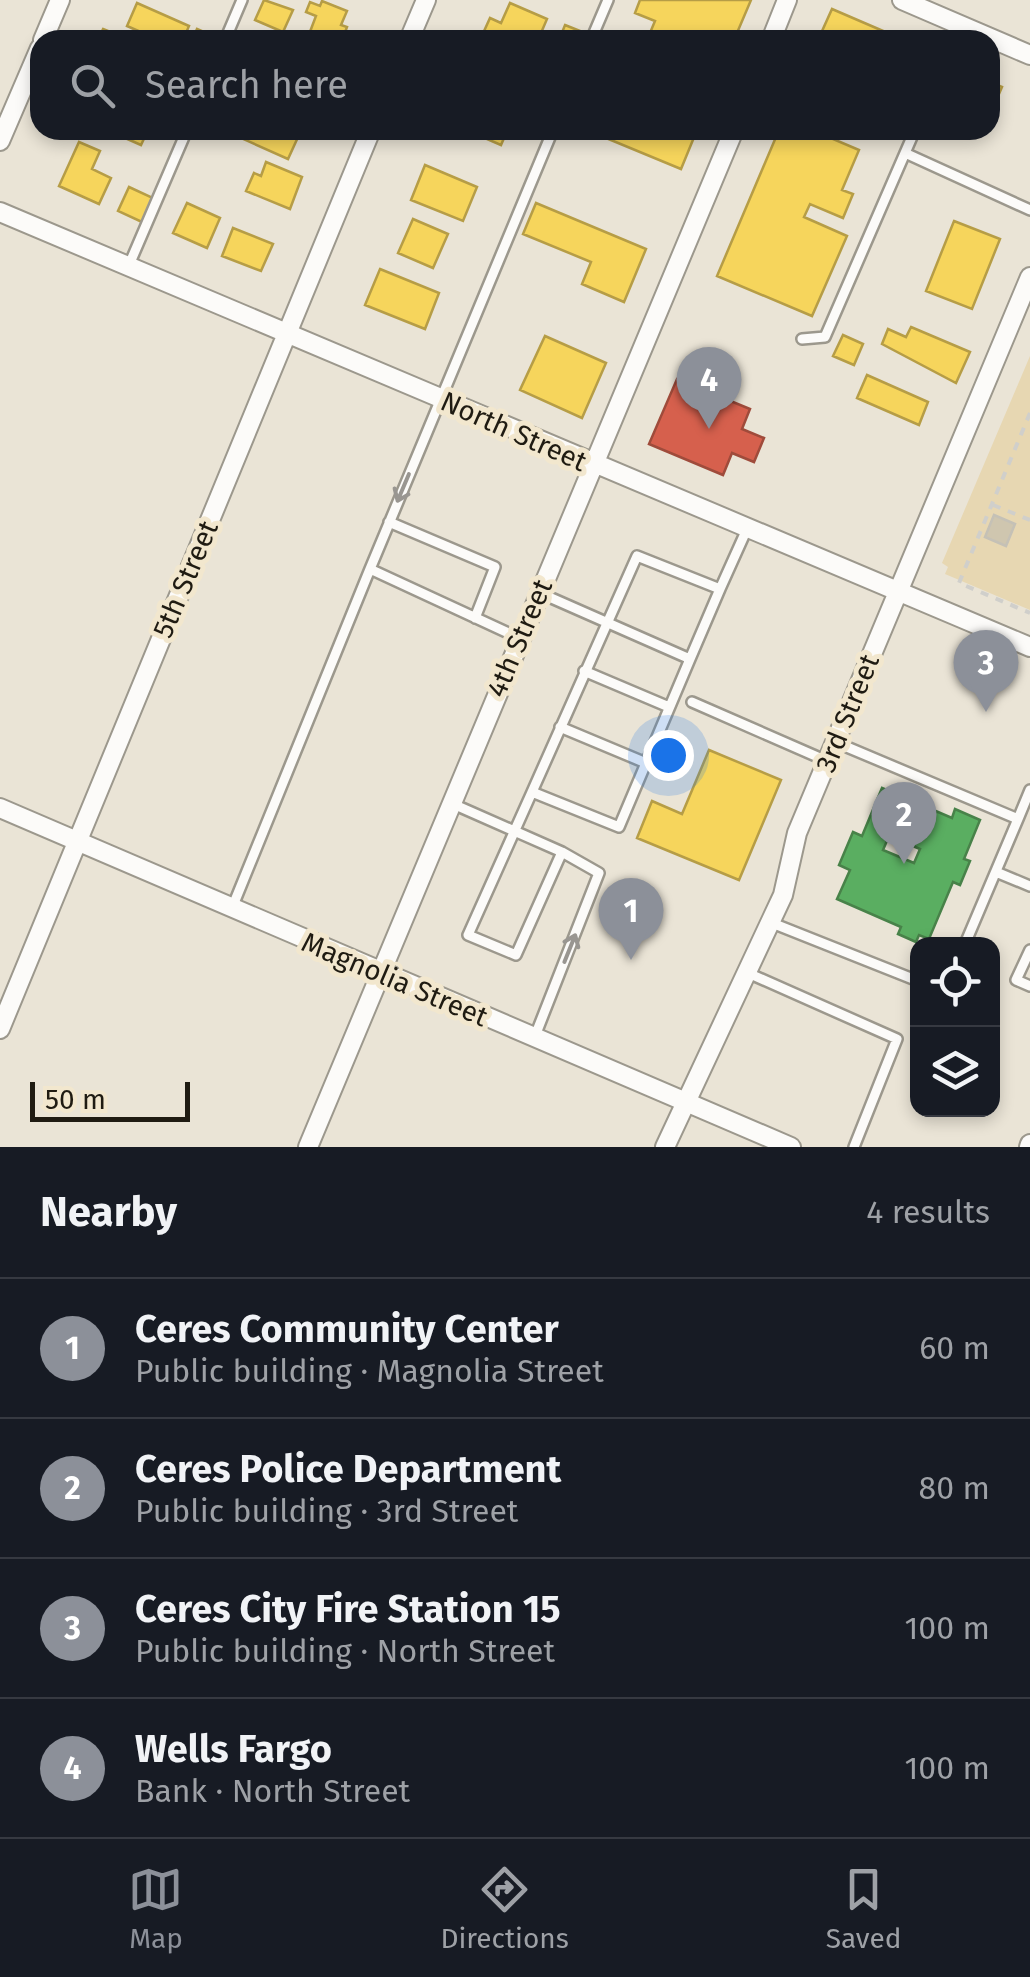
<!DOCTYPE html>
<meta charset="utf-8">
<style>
body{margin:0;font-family:"Fira Sans",sans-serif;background:#20242c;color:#f1f3f6}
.controls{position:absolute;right:30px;bottom:30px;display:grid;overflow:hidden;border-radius:20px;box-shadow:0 5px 15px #0003}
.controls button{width:90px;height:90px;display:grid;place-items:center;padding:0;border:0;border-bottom:2px solid #363941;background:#171b24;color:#f1f3f6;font:50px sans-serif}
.scale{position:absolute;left:30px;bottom:25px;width:160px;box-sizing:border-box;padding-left:10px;border:5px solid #1f1b12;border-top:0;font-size:28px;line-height:35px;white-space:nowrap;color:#1f1b12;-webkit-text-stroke:8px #f2e7ce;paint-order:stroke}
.you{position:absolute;left:668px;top:755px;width:35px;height:35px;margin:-25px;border:8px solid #fff;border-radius:50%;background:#1a73e8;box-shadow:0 0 0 15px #1a73e833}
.badge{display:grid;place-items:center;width:65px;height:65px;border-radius:50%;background:#8c9099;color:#fff;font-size:32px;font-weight:700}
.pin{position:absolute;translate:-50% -82px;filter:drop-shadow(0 2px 5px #0008)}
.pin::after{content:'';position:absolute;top:52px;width:35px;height:30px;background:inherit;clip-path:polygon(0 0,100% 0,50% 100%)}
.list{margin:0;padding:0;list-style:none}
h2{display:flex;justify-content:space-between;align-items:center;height:130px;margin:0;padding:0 40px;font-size:42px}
h2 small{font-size:32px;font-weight:400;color:#9ea1a6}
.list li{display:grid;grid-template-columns:65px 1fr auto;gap:30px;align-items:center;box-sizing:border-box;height:140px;padding:0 40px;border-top:2px solid #363941}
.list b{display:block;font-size:38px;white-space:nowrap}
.list p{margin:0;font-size:32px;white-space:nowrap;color:#9ea1a6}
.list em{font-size:32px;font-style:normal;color:#9ea1a6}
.icon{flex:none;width:55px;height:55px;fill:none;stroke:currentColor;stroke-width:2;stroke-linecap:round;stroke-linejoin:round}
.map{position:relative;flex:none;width:1030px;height:1147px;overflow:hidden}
.search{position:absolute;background:#171b24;box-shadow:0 5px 15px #0003;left:30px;right:30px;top:30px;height:110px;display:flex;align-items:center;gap:25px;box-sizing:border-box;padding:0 35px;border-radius:30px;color:#9ea1a6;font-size:38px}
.sheet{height:690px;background:#171b24}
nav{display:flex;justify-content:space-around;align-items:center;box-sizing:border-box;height:140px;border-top:2px solid #363941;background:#171b24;font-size:28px;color:#9ea1a6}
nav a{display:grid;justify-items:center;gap:5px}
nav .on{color:#8c9099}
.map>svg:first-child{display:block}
.green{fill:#e7d7b2}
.homes{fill:#f6d55c;stroke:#b69d46;stroke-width:2.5}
.shops{fill:#d6604d;stroke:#9f4b3b;stroke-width:2.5}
.public{fill:#5aae61;stroke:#488249;stroke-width:2.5;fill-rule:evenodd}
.building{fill:#cfc6af;stroke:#c5c1b6;stroke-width:2.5}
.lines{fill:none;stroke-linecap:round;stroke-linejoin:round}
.service-casing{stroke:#9c988d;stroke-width:14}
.minor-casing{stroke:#9c988d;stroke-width:22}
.path{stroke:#d0cfcb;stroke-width:4;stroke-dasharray:8 8;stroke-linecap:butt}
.service{stroke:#fcfbf9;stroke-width:9}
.minor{stroke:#fcfbf9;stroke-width:18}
.oneway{stroke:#999691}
.labels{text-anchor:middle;stroke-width:10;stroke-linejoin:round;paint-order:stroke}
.street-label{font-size:28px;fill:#1f1b12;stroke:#f2e7ce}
</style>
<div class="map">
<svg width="1030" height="1147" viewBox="0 0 1030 1147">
<rect width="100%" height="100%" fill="#eae4d6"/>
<!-- green -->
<path class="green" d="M1030,356V610L945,574L948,567L942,563Z"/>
<!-- homes -->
<path class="homes" d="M264,0L293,10L283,32L255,20Z
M640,0H751L734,40H647L655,21L635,13Z
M322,1L347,11L341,25L347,27L344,35L348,40L308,37L316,16L306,12L310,2L320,6Z
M137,3L189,26L183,40H159L127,26Z
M510,3L547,19L538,40H480L490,18L501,23Z
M832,9L904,40H818Z
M565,25L585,33L582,40H559Z
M103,29L130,40H98Z
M197,29L220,39L219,40H192Z
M990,82L1002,87L990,115Z
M107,130H148L141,145Z
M234,130H283L298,137L288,159L232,134Z
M451,130H506L507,131L501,145L471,132L468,138Z
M609,130H697L681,169L606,138Z
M779,130H812L859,150L842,190L853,194L843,218L810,204L804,217L847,236L812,316L717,276Z
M79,142L100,151L92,169L111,178L99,204L59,186Z
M266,162L302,177L290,209L246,191L254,173L261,176Z
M425,165L477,187L463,221L411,200Z
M129,187L153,198L142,222L118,211Z
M187,203L220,218L207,248L173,233Z
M536,203L646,249L624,302L582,284L591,262L523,234Z
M413,219L448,234L433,268L398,253Z
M954,221L1000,239L972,309L926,291Z
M233,228L273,244L261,271L222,256Z
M380,269L439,293L425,329L365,305Z
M911,327L970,352L956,383L882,344L888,329L906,337Z
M843,335L863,344L854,365L833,356Z
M545,336L606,363L582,418L520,390Z
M867,375L928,402L919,425L857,398Z
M709,750L781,780L739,880L637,838L652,801L682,814Z"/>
<!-- shops -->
<path class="shops" d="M677,379L750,409L742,429L764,438L754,462L732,453L723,475L649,444Z"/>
<!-- public -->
<path class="public" d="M882,788L952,818L955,809L980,820L964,859L970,861L960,885L953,882L929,939L919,935L916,942L898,934L901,927L837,899L850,870L839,865L853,832L862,836ZM889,836L920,849L914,863L883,850Z"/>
<!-- building -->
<path class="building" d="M994,515L1015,524L1006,546L985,537Z"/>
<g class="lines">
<!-- service casing -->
<g class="service-casing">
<path id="service" d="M225,40L242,0
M591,40L608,0
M905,153L1030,210
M129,265L187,130
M802,339L825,337L915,130
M389,522L495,567L475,618
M720,589L747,529
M540,593L690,659L619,827L532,792L637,556L720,589L690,659
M519,638L370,569L553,130
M584,671L669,707
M692,702L827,761
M560,727L646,763
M835,742L1018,819L1030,790
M453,804L562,852L516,955L468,935L532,792
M996,872L1030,886
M232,908L370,569
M772,923L918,981
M965,944L1018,819
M1030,950L1016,980L1030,986
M748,973L897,1039L854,1147
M535,1036L599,873L562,852"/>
</g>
<!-- minor casing -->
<g class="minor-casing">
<path id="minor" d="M902,0L1030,55
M43,40L60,0
M409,40L426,0
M771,40L787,0
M0,141L40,48
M0,212L1030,647
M0,808L791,1147
M0,1029L371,130
M308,1147L734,130
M665,1147L783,895L797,833L1030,277
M1029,1147L1030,1144"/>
</g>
<!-- path -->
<path class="path" d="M1030,413L959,583L1030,613
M993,505L1030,520"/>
<!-- service -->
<use href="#service" class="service"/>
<!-- minor -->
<use href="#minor" class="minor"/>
</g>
<!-- one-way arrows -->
<defs><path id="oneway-shaft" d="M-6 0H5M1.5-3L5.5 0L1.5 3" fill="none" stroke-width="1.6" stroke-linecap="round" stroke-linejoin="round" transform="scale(2.5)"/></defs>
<g class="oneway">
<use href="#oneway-shaft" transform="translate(403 488) rotate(113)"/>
<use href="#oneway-shaft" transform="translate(570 948) rotate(-68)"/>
</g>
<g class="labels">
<!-- street labels -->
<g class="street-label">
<text transform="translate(514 431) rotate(24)" y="10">North Street</text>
<text transform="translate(185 579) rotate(-67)" y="10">5th Street</text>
<text transform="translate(519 638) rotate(-67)" y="10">4th Street</text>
<text transform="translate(847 713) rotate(-68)" y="10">3rd Street</text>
<text transform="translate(395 979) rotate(23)" y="10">Magnolia Street</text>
</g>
</g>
</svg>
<div class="controls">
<button><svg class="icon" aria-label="locate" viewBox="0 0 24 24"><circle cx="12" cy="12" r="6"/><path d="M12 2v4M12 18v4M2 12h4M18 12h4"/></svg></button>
<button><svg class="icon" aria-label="layers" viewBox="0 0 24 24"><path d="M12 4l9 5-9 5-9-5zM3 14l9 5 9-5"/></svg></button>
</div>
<div class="scale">50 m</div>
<div class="you"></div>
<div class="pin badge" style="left:631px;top:960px">1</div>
<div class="pin badge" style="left:904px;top:864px">2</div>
<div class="pin badge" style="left:986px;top:712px">3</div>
<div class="pin badge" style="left:709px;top:429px">4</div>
<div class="search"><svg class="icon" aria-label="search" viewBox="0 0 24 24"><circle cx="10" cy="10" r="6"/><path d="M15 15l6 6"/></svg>Search here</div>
</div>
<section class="sheet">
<h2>Nearby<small>4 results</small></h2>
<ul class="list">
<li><span class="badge">1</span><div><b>Ceres Community Center</b><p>Public building · Magnolia Street</p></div><em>60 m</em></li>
<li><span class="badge">2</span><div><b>Ceres Police Department</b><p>Public building · 3rd Street</p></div><em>80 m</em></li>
<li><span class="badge">3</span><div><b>Ceres City Fire Station 15</b><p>Public building · North Street</p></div><em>100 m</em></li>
<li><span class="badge">4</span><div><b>Wells Fargo</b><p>Bank · North Street</p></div><em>100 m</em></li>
</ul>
</section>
<nav>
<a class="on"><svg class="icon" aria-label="map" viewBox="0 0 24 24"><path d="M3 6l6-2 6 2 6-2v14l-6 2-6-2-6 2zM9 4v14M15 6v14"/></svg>Map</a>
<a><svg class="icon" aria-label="directions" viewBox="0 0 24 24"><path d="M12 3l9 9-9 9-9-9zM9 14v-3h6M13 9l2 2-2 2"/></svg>Directions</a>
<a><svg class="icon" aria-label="saved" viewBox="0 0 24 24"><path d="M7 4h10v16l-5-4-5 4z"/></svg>Saved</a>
</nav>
